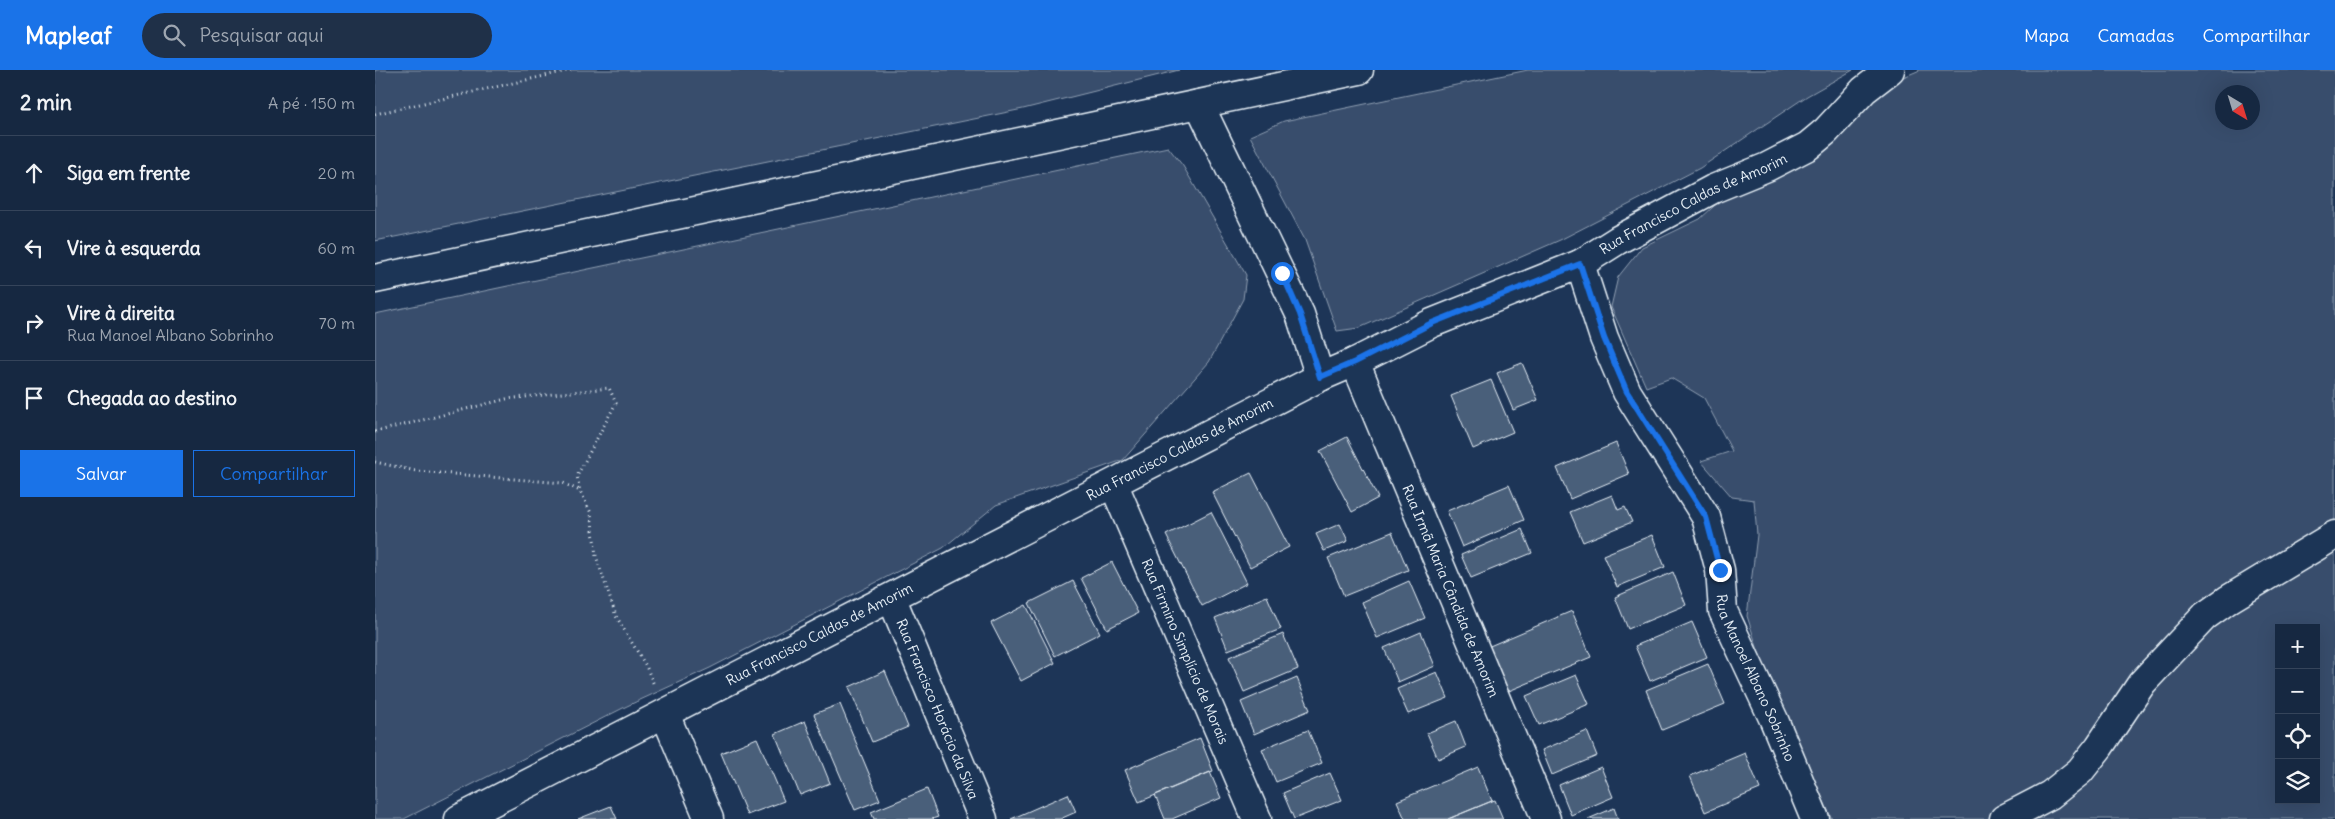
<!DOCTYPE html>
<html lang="pt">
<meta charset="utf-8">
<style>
body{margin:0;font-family:Delius,sans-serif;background:#1f3048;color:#f1f3f6}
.controls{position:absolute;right:15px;bottom:15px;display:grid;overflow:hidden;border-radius:0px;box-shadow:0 5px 20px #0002}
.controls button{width:45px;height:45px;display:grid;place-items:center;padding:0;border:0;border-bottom:1px solid #35445a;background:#162841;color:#f1f3f6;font:25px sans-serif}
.compass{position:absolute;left:1840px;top:15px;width:45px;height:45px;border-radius:50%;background:#162841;box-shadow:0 5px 20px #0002;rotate:142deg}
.stop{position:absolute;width:15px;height:15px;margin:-11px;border:4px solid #1a73e8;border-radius:50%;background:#fff}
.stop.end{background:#1a73e8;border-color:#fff;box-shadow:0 1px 5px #0008}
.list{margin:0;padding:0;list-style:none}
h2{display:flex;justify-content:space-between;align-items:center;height:65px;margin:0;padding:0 20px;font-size:21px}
h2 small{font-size:16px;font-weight:400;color:#9ea6b1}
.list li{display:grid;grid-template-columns:32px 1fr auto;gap:15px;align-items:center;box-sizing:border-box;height:75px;padding:0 20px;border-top:1px solid #35445a}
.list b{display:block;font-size:19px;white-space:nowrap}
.list p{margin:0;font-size:16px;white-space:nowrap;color:#9ea6b1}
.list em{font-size:16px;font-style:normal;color:#9ea6b1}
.actions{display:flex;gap:10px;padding:15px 20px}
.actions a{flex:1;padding:11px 0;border:1px solid #1a73e8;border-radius:0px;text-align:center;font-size:18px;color:#1a73e8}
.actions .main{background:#1a73e8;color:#fff}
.icon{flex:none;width:28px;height:28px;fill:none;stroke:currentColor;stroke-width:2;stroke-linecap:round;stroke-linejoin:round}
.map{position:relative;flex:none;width:1960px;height:749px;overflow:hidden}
header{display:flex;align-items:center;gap:30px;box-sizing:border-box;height:70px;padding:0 25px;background:#1a73e8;color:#fff}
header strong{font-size:24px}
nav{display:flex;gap:28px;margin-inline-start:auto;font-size:18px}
.search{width:350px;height:45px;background:#1f3048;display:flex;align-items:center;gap:12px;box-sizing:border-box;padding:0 18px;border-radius:28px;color:#9ea6b1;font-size:19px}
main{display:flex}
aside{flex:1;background:#162841}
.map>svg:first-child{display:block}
.green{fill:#374d6c;stroke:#909fb2;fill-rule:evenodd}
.building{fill:#495e7a;stroke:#e8f1f8}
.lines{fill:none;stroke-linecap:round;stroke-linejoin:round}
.minor-casing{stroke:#e8f1f8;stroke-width:31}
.highway-casing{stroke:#e8f1f8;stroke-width:31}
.path{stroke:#e8f1f8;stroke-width:3;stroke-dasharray:1 4;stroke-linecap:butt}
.minor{stroke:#1d3557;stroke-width:28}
.highway{stroke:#1d3557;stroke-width:28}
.route{stroke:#1a73e8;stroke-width:6}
.labels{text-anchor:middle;stroke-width:5;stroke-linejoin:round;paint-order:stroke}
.street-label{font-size:14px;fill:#e8f1f8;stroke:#1d3557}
</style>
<header>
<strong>Mapleaf</strong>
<div class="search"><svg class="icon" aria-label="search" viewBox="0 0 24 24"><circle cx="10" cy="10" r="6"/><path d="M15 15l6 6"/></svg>Pesquisar aqui</div>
<nav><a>Mapa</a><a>Camadas</a><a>Compartilhar</a></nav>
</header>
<main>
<aside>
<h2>2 min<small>A pé · 150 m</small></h2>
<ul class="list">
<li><svg class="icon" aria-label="ahead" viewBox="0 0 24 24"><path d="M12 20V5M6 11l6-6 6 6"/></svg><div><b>Siga em frente</b></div><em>20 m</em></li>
<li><svg class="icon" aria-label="left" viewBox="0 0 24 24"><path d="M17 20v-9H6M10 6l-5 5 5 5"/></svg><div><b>Vire à esquerda</b></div><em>60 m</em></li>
<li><svg class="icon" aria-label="right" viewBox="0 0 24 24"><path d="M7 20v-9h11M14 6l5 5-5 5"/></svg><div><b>Vire à direita</b><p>Rua Manoel Albano Sobrinho</p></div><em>70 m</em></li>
<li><svg class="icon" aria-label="arrive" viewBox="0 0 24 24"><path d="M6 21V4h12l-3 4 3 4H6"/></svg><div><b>Chegada ao destino</b></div></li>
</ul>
<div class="actions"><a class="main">Salvar</a><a>Compartilhar</a></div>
</aside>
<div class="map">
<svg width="1960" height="749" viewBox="0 0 1960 749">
<rect width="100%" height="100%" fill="#1d3557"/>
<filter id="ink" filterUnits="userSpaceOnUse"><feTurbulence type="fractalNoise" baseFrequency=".02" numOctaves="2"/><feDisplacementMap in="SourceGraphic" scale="10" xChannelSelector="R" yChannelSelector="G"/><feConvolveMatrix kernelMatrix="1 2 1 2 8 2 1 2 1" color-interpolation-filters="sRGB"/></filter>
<g filter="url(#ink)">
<!-- green -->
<path class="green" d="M0,0H804L648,39L0,171Z
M1153,0H1478L1432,26L1325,98L1185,170L984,258L962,261L930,170L875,66L909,51Z
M1545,0H1960V749H1457L1393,611L1372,546L1382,465L1379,430L1357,427L1326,391L1357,381L1329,328L1296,308L1271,317L1236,237L1243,207L1267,177L1325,149L1351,125L1443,60L1458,37ZM1848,22H1878V52H1848ZM1904,558H1941V730H1904Z
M793,77L808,96L871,205L868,229L834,292L748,390L621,435L568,478L335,598L252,636L29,749H0V244Z"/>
<!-- building -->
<path class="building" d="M1147,293L1163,330L1138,340L1122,303Z
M1116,310L1138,362L1098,379L1076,326Z
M972,367L1003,428L977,442L945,381Z
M1241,373L1254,404L1195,429L1182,398Z
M876,403L914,477L875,497L837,422Z
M1134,415L1149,450L1087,477L1072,441Z
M1237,425L1243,440L1250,437L1257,452L1208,472L1195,442Z
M836,442L872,513L827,536L791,465Z
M965,454L973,471L949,481L941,464Z
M1147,459L1157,483L1096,508L1086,485Z
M1017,462L1033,500L969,526L953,488Z
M1277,465L1290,497L1242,517L1228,485Z
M737,492L763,543L732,559L706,508Z
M1298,502L1311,535L1253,559L1240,527Z
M698,511L725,563L680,586L654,533Z
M1034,511L1050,548L1002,568L987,532Z
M892,526L906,559L853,580L840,548Z
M651,535L680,593L646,611L616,553Z
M1197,541L1216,587L1129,623L1110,578Z
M1317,552L1332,587L1275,611L1260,576Z
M1046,562L1060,596L1023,612L1009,578Z
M908,564L923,599L869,622L854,587Z
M1333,594L1350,634L1287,660L1271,620Z
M510,601L533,657L497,672L474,617Z
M1062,602L1073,628L1033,644L1022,619Z
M1201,605L1214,634L1164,655L1151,626Z
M922,608L935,640L879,664L866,632Z
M465,634L505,730L480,740L439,644Z
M430,651L455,713L425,725L400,664Z
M1081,651L1091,677L1063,689L1052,663Z
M933,660L947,693L901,712L887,679Z
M1212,661L1222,686L1177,705L1167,680Z
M382,668L409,731L372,745L346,683Z
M825,668L838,701L764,732L750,700Z
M1370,683L1385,719L1330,742L1315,706Z
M1103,697L1117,731L1073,749H1030L1022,731Z
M1226,697L1238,727L1196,745L1184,715Z
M835,702L846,728L797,749H790L780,725Z
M955,703L967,730L919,749L908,723Z
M552,719L563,747L557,749H499L496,742Z
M693,724L701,742L685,749H636Z
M1120,730L1128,749H1073L1117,731Z
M236,736L242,749H203Z
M1239,738L1243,749H1213Z"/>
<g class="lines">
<!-- minor casing -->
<g class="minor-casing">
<g id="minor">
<path d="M824,34L925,244L945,307"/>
<path id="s1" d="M1205,194L1229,268L1252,322L1331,447L1345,500L1348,541L1399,650L1440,749"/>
<path id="s2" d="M980,292L1171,749"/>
<path id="s3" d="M739,415L882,749"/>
<path id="s4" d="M517,529L608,749"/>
<path d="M290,644L334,749"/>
<path id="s5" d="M84,749L945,307L980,292L1057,253L1205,194L1243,170L1338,119L1392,97L1433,76L1451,61L1489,20L1515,0"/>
<path d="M1629,749L1675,725L1705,701L1724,677L1767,613L1830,546L1854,529L1960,465"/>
</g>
</g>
<!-- highway casing -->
<g class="highway-casing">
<path id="highway" d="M0,209L984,0"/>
</g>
<!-- path -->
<path class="path" d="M0,44L196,0
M0,362L131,329L234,318L241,333L202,406L205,421
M0,392L41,401L188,413L205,421L216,443L221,486L241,546L271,596L279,615"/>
<!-- minor -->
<use href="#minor" class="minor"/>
<!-- highway -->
<use href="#highway" class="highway"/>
</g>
</g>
<g class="lines" filter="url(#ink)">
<!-- route -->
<path class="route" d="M907,203L925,244L945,307L980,292L1057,253L1205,194L1229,268L1252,322L1331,447L1345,500"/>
</g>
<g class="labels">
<!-- street labels -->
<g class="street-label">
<text dy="5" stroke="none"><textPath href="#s5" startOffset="1380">Rua Francisco Caldas de Amorim</textPath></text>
<text dy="5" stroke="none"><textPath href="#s5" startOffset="810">Rua Francisco Caldas de Amorim</textPath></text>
<text dy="5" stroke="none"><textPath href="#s2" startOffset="248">Rua Irmã Maria Cândida de Amorim</textPath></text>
<text dy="5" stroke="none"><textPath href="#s5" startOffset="405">Rua Francisco Caldas de Amorim</textPath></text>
<text dy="5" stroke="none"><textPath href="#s3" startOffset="181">Rua Firmino Simplício de Morais</textPath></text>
<text dy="5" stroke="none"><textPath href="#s1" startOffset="454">Rua Manoel Albano Sobrinho</textPath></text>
<text dy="5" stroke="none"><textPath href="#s4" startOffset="119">Rua Francisco Horácio da Silva</textPath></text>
</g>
</g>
</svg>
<div class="controls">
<button>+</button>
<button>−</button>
<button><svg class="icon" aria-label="locate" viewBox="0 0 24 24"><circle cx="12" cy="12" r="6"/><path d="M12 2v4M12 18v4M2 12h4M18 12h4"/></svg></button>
<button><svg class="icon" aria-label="layers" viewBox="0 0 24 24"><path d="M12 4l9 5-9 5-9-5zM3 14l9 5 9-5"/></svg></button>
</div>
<svg class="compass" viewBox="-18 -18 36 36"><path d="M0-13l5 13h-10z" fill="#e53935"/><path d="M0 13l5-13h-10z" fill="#9ea6b1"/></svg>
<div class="stop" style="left:907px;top:203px"></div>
<div class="stop end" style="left:1345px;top:500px"></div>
</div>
</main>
